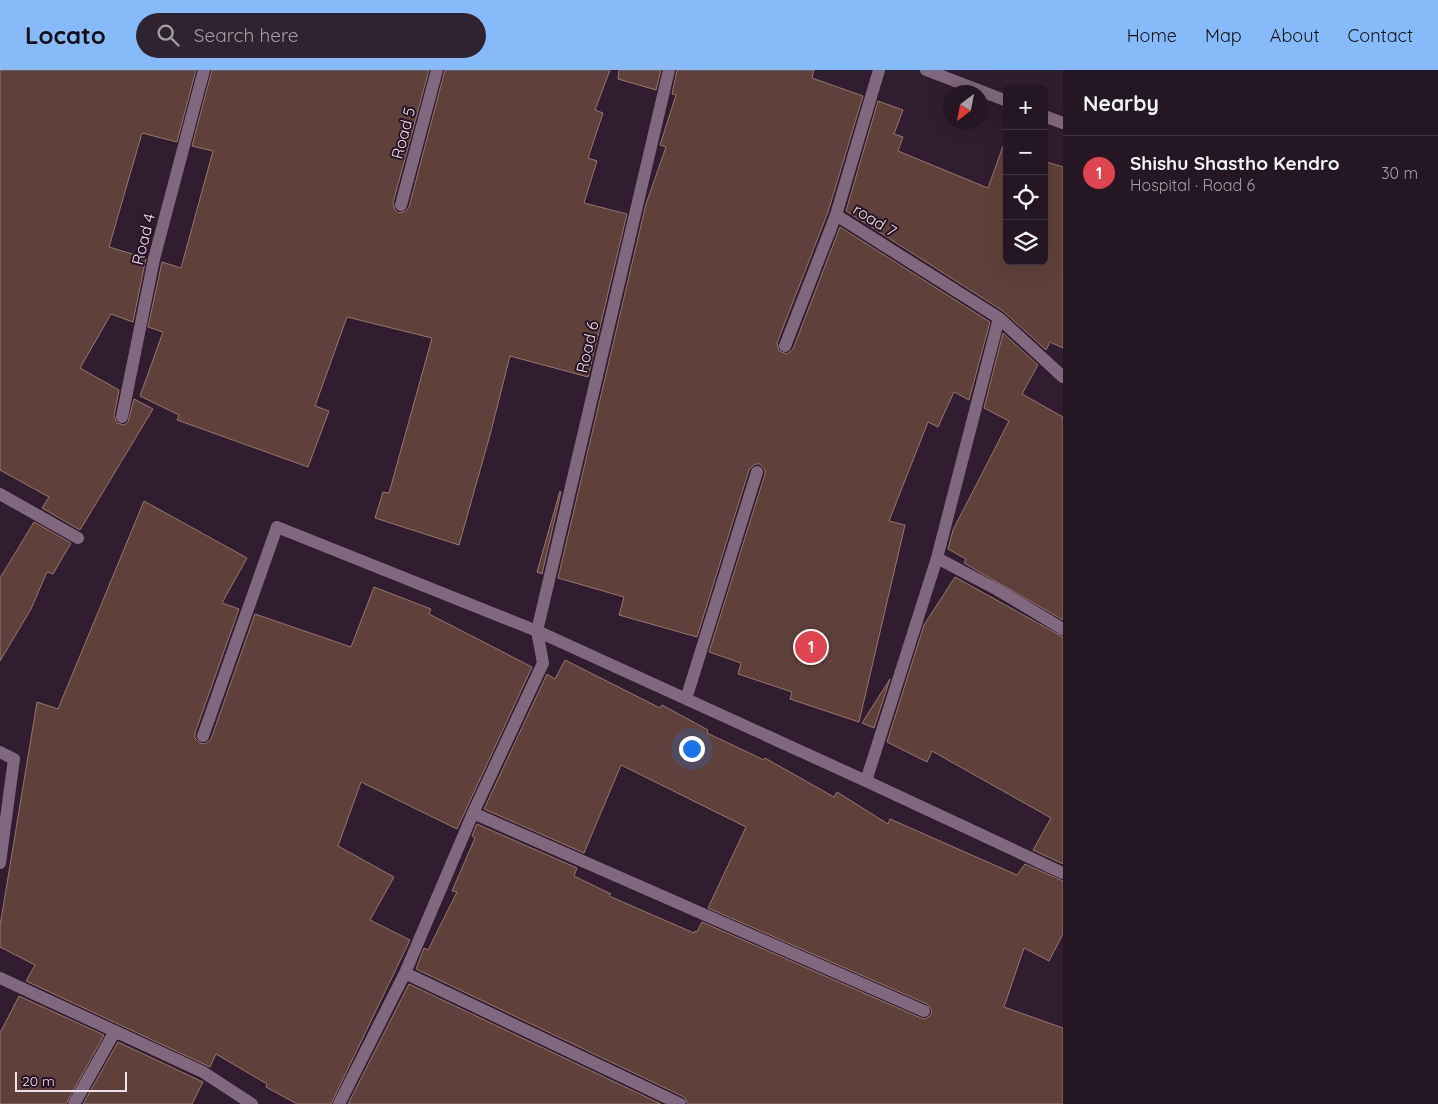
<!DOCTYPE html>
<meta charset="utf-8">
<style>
body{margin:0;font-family:Quicksand,sans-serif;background:#302330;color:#f1f3f6}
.controls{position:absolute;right:15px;top:15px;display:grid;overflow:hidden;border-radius:8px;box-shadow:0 5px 20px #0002}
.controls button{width:45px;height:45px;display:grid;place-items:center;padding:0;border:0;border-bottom:1px solid #413541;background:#241623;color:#f1f3f6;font:25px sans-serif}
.compass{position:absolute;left:943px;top:15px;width:45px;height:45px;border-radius:50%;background:#241623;box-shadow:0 5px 20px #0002;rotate:212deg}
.scale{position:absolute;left:15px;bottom:12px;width:112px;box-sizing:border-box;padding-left:5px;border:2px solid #ede0ec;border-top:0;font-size:14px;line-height:18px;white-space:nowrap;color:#ede0ec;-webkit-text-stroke:4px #261425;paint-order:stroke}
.you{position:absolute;left:691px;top:678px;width:18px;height:18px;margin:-12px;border:4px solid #fff;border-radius:50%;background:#1a73e8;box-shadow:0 0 0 8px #1a73e833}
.badge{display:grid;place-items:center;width:32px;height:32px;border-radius:50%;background:#86bbfb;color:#fff;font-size:16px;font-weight:700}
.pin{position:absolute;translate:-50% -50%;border:2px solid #fff;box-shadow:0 1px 5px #0006}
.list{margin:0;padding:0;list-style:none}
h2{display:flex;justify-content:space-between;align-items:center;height:65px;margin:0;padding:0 20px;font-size:21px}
h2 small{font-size:16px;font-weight:400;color:#a39fa6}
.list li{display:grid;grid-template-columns:32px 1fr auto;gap:15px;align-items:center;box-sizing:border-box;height:75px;padding:0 20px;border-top:1px solid #413541}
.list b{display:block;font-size:19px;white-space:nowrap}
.list p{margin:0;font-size:16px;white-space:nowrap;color:#a39fa6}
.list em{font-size:16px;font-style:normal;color:#a39fa6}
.icon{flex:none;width:28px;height:28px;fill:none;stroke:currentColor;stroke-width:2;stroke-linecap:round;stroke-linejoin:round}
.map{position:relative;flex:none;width:1063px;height:1034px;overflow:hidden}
header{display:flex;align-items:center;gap:30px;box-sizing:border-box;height:70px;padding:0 25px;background:#86bbfb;color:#111}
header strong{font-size:24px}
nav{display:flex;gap:28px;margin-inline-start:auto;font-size:18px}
.search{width:350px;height:45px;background:#302330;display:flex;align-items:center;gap:12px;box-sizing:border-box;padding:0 18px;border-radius:28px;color:#a39fa6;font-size:19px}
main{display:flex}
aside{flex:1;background:#241623}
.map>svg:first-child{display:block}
.building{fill:#5f413b;stroke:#97756f}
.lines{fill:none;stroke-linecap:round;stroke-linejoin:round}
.minor{stroke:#80697e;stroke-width:12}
.labels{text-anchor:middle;stroke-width:4;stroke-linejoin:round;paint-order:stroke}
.street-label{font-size:16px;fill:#ede0ec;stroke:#261425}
</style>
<header>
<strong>Locato</strong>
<div class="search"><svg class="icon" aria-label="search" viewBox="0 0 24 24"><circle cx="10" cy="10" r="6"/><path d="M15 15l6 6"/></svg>Search here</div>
<nav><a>Home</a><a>Map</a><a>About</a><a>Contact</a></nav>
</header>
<main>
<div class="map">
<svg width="1063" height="1034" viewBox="0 0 1063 1034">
<rect width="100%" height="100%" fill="#301d2f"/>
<!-- building -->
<path class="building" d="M0,0H196L177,72L142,63L109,177L146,188L133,252L111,244L80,298L119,320L114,346L117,353L124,355L128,352L134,329L153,339L80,460L42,438L49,427L0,400Z
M212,0H429L393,133L395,140L399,143L406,141L409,137L445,0H610L595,40L603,43L588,88L597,91L584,133L627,144L588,307L510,286L490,365L459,475L375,448L383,422L389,423L432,268L347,247L315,336L329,341L308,397L177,350L179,345L140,326L163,262L148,257L162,192L181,198L213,81L192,76Z
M619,0H661L656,20L618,9Z
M677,0H814L812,8L863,26L828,142L777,273L779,281L787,284L793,279L840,157L990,252L969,330L954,322L938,357L928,352L889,451L905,455L859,652L790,629L792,622L738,604L741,593L709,582L765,404V400L760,394H755L749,400L697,567L619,545L624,527L558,508L646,134L666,77L660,75L676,25L672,24Z
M878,31L903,40L894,64L903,67L898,81L988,118L1003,76L1007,77V191H1044V91L1063,97V278L1050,272L1046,280L1003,241L846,141Z
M1003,263L1038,295L1022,324L1063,347V550L964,493L966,489L948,479L953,460L1009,351L984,338Z
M560,421L561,422L542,504L537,502Z
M144,431L247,488L222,533L239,539L195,663V668L200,673L205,674L211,669L255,544L351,577L374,517L431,539L429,544L532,597L457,759L361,712L338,776L394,807L370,850L410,870L331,1034H297L266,1017L267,1014L216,984L210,997L26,911L35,895L0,877V856L37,632L58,639Z
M34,452L71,473L53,504L47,502L31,539L0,591V508Z
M955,507L1063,567V794L1033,780L1051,748L932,681L927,692L887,672L924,555Z
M565,590L660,638L662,635L708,660L707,663L764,690L765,688L834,727L837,722L888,754L890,749L1017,805L1025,794L1063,811V864L1049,891L1024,878L1004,937L1063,958V1034H688L684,1027L416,899L424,878L428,880L457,822L452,821L475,768L472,766L477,754L577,798L574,806L611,824L609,826L694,863L695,861L697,862L702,852L921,948L925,949L931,945L932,940L927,934L708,838L746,757L621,695L584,783L484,739L547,604L555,609Z
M890,609L874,658L862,653Z
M409,914L661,1034H348Z
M19,926L104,965L66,1034H0V963Z
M118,972L203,1012L192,1034H83Z"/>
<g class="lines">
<!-- minor -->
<path class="minor" d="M879,0L836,145L999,248
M926,0L1007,31
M1044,46L1063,53
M401,135L437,0
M785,276L836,145
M122,347L154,189L204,0
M0,424L78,468
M937,488L998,520L1063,559
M686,629L757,402
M203,666L277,457L537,561L669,0
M0,682L14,689L0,793
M866,711L1063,803
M473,743L924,941
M405,903L680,1034
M0,908L203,1002L252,1034
M74,1034L115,961
M339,1034L405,903L473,743L543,593L537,561L866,711L937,488L999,248L1063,307"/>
</g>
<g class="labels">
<!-- street labels -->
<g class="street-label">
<text transform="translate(403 63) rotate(-75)" y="6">Road 5</text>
<text transform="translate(875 150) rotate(32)" y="6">road 7</text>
<text transform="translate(143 169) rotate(-76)" y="6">Road 4</text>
<text transform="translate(587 277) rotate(-77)" y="6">Road 6</text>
</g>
</g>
</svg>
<div class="controls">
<button>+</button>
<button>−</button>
<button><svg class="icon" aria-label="locate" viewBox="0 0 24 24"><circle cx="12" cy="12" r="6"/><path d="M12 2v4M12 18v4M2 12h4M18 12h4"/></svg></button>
<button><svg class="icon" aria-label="layers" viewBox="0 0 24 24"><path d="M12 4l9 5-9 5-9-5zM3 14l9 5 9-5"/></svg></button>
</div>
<svg class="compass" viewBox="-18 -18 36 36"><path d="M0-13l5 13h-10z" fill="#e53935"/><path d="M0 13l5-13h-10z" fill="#a39fa6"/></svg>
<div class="scale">20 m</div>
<div class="you"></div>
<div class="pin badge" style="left:811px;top:577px;background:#e0444e">1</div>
</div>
<aside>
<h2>Nearby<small></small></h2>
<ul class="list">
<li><span class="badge" style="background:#e0444e">1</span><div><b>Shishu Shastho Kendro</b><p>Hospital · Road 6</p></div><em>30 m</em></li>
</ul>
</aside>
</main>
